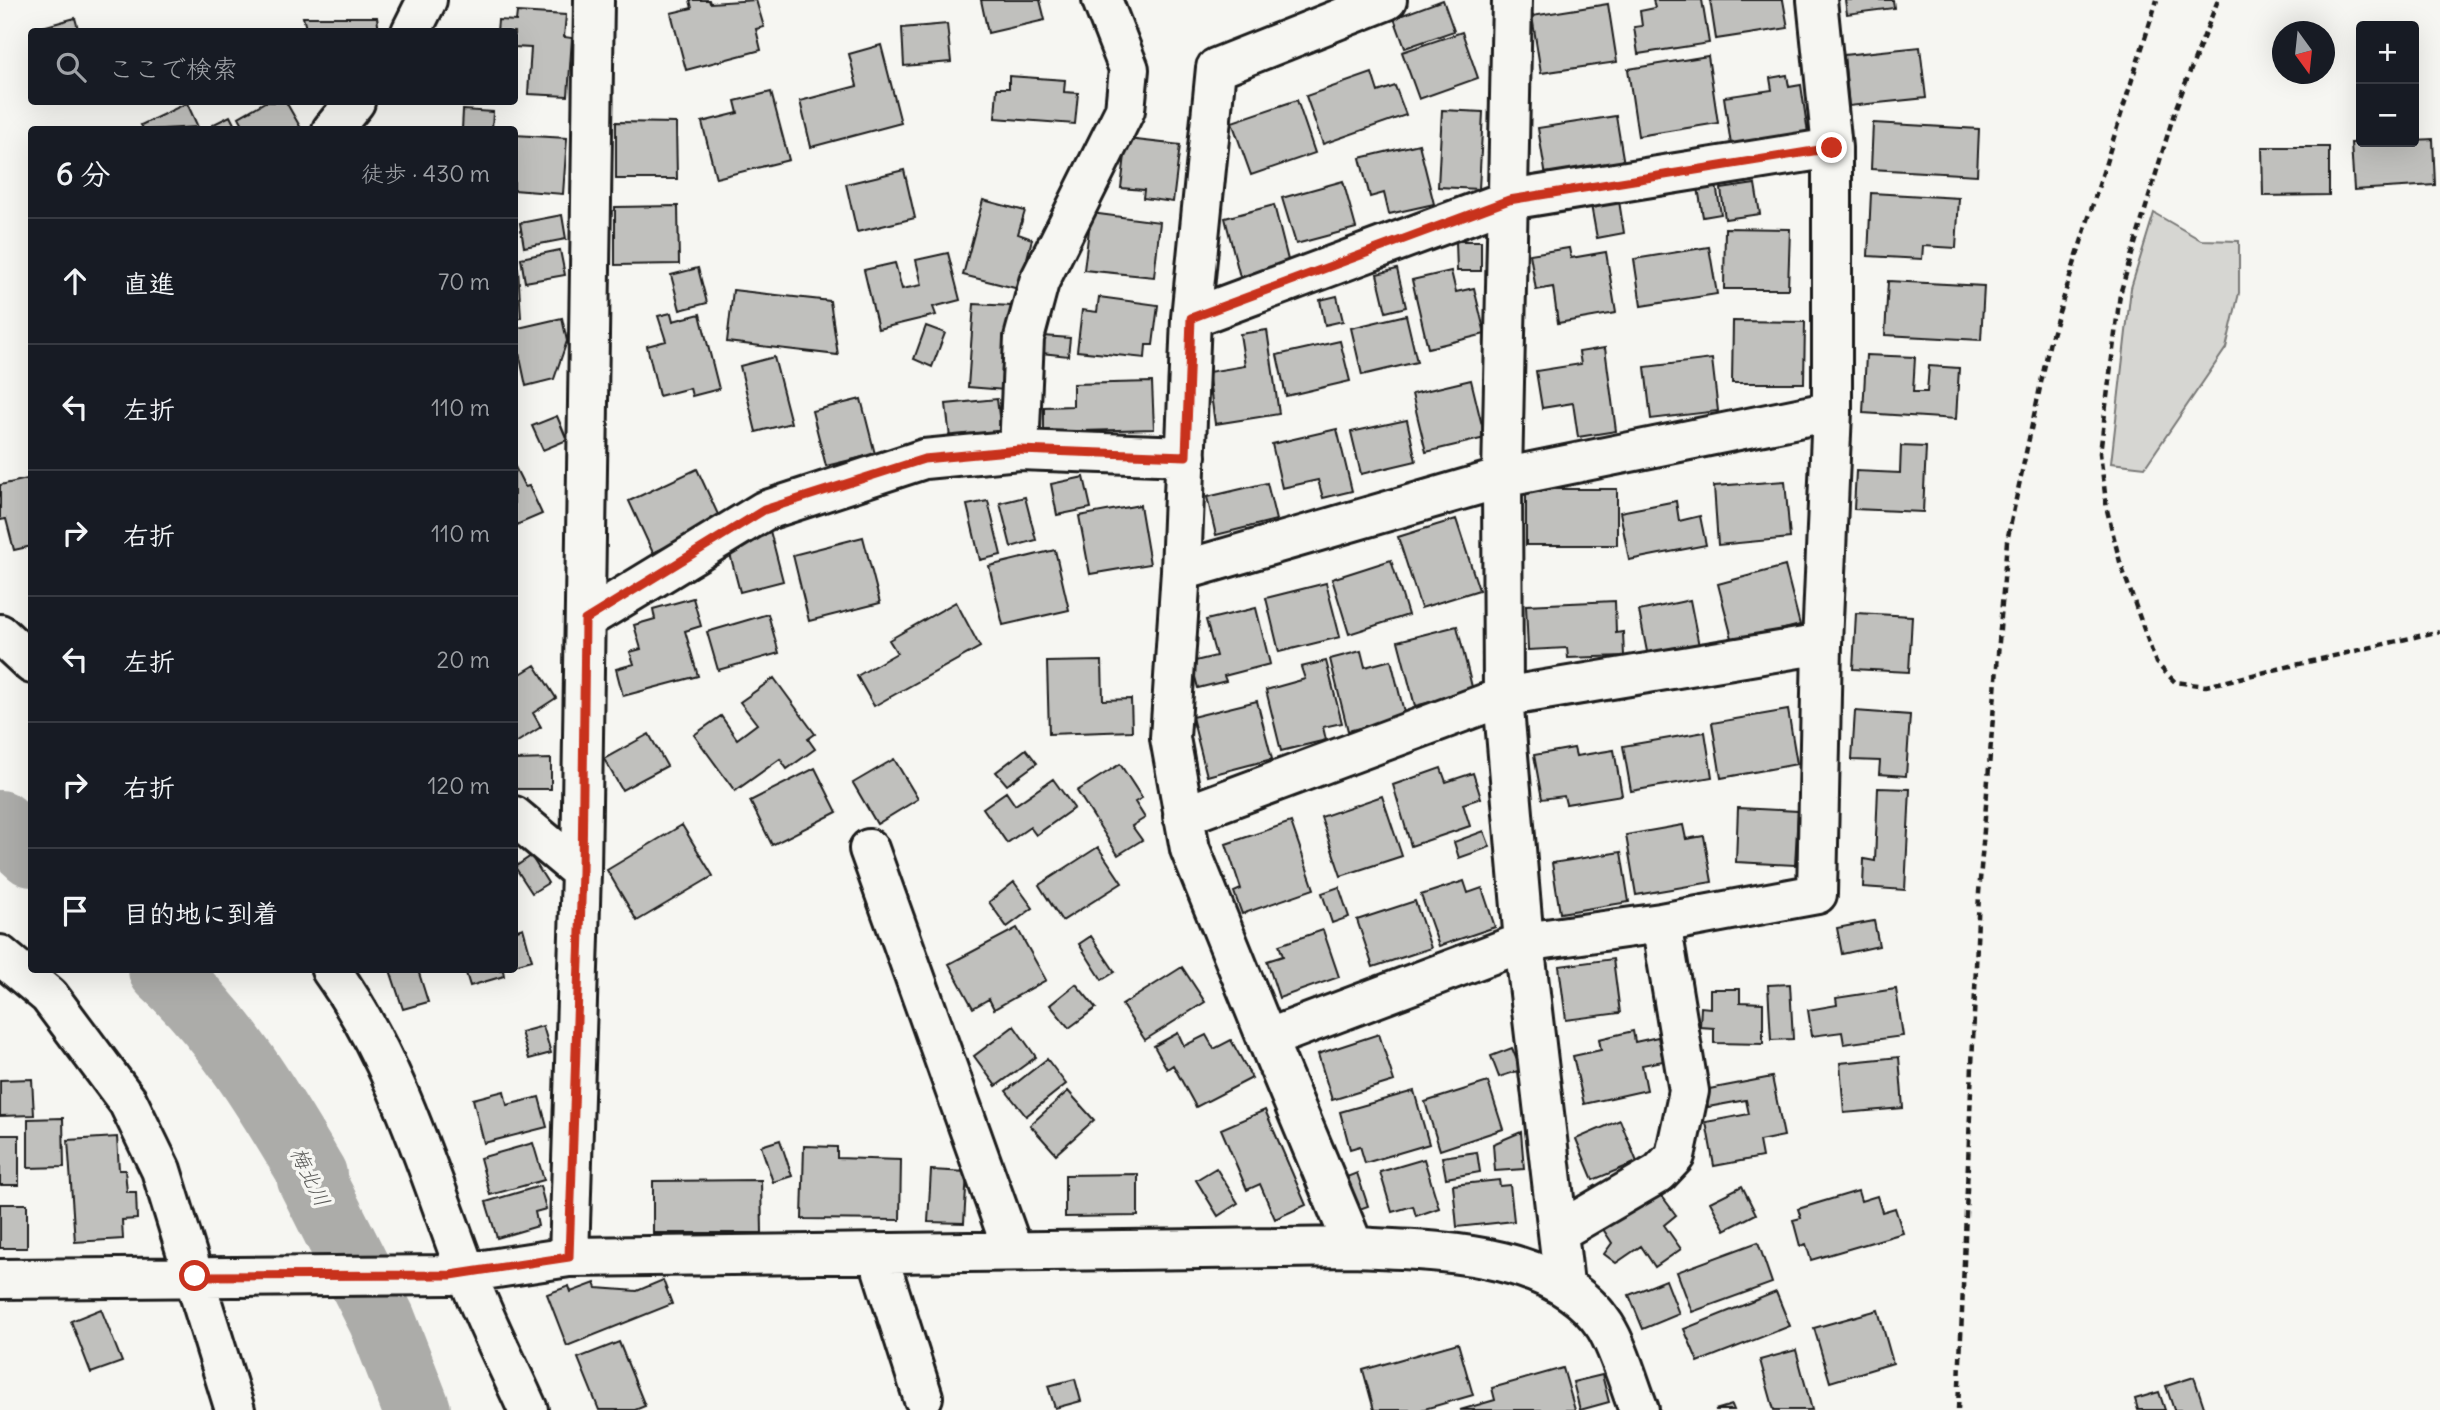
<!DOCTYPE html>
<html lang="ja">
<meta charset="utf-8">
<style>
body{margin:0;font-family:Delius,"Klee One",sans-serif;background:#20242c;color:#f1f3f6}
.controls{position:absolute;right:21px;top:21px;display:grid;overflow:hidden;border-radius:7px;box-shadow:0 7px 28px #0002}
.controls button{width:63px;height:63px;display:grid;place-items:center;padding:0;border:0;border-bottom:2px solid #363941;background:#171b24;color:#f1f3f6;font:35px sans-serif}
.compass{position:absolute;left:2272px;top:21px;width:63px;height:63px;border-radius:50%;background:#171b24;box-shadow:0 7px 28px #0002;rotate:165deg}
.stop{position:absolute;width:21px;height:21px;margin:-16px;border:5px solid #c8321e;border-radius:50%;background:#fff}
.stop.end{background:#c8321e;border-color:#fff;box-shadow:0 2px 7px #0008}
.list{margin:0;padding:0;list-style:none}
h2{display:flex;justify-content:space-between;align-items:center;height:91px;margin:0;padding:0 28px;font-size:30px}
h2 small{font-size:23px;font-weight:400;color:#9ea1a6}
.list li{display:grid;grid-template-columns:46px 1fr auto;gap:21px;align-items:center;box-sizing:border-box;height:126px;padding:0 28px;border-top:2px solid #363941}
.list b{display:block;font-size:26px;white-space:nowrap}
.list em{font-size:23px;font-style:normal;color:#9ea1a6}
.icon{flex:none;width:38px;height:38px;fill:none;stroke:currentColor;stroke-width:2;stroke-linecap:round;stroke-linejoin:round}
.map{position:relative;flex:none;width:2440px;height:1410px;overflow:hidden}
.search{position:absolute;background:#171b24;box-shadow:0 7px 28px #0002;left:28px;top:28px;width:490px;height:77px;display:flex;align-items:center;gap:18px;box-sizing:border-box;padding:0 24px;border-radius:7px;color:#9ea1a6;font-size:26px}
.panel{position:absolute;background:#171b24;box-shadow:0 7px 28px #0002;left:28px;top:126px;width:490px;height:847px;border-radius:7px}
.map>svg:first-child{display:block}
.green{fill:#d6d6d2;stroke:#797977;stroke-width:2}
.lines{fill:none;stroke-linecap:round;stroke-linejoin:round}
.river{stroke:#acaca9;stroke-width:68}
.building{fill:#c0c0bd;stroke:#1c1c1c;stroke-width:2}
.minor-casing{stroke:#1c1c1c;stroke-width:44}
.path{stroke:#1c1c1c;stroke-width:4.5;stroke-dasharray:7 5;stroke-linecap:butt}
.minor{stroke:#f6f6f2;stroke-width:38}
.route{stroke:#c8321e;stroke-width:9}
.labels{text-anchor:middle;stroke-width:7;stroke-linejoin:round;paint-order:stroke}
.water-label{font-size:21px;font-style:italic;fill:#565654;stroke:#f6f6f2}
</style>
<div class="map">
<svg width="2440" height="1410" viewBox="0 0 2440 1410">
<rect width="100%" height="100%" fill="#f6f6f2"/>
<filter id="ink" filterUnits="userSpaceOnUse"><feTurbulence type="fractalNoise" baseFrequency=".0143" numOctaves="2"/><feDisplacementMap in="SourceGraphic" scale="14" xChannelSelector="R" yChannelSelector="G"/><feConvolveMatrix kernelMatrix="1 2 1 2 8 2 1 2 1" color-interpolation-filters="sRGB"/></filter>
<g filter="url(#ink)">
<!-- green -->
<path class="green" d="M2154,213L2201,240L2239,241V293L2226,348L2145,467L2111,463L2131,288Z"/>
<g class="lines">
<!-- river -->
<path class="river" d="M0,824L32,853
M162,970C225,1027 270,1102 313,1175L311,1179L382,1320L417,1410"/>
</g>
<!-- building -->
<path class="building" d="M690,0H709L710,3L756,0L764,27L756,29L761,50L686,70L671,13L692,8Z
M981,0H1040L1045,20L988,33Z
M1443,0L1454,31L1405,48L1394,18Z
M1653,0H1702L1709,43L1638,54L1634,27L1642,26L1640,11L1655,8Z
M1710,0H1783L1788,28L1716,39Z
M1845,0H1893L1894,8L1847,14Z
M1608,4L1617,62L1541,73L1532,16Z
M517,12L566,15L564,37L572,38L568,96L528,94L531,48L514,47V32H497L498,20L516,21Z
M303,17H377L379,32H307Z
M75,18L79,32H33L32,30Z
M947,24L951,62L904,66L902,28Z
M1462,32L1478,78L1419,99L1402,52Z
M881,45L901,123L811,147L800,101L857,86L849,54Z
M1920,47L1926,98L1849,106L1844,55Z
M1708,56L1718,123L1638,136L1628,69Z
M1372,73L1378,92L1395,86L1406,115L1323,144L1306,96Z
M1787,75L1789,87L1801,85L1808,133L1731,145L1724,97L1772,90L1770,78Z
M1009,76L1065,80L1064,92L1078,93L1075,124L995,118L997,88H1009Z
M771,92L789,160L716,178L702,122L738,113L735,101Z
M1297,100L1315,153L1251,175L1232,122Z
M265,102H286L302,130H246L239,117Z
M187,103L198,127L144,130L141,125Z
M463,110L493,112L492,130H462Z
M1442,110L1483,112L1479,189L1438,187Z
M230,116L237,130H214L212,125Z
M1616,116L1625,170L1547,183L1538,128Z
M616,122L676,123L677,179H616Z
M1873,123L1979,129L1977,175L1871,169Z
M514,135L567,138L563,194L514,190Z
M1127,139L1180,145L1173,202L1143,198L1144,190L1121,188Z
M2433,139L2435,185L2354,190L2351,143Z
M1419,144L1434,204L1389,214L1384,193L1370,197L1360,158Z
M2262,147H2329V195L2263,196Z
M904,170L915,218L857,232L846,184Z
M1343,181L1356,228L1296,244L1282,198Z
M1755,184L1760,214L1725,219L1721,189Z
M1716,185L1721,214L1703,217L1698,188Z
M1871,193L1959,198L1956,248L1923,246L1922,259L1868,256Z
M983,200L1025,211L1018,234L1032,239L1019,289L963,275Z
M1619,201L1624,233L1597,238L1591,205Z
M1274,205L1289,264L1240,277L1225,218Z
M678,206L679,264L615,265V207Z
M1091,213L1160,222L1154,277L1084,270Z
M562,215L566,239L524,247L520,223Z
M1725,228L1790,229L1788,289H1724Z
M1456,241H1481V271H1457Z
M1709,247L1717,294L1641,306L1634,259Z
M1569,248L1571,258L1606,252L1616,313L1558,323L1553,287L1536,290L1530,254Z
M560,250L565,275L525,282L521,258Z
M948,253L960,300L933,307L936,315L878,329L864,270L895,263L902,289L922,285L916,260Z
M514,268H518L521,318L514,319Z
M698,268L707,303L680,310L671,275Z
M1397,269L1406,307L1386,312L1377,274Z
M1451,271L1456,292L1474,288L1485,334L1428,348L1412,280Z
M1888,281L1984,286L1981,340L1885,335Z
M733,290L830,301L838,355L727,342Z
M1337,296L1343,321L1325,325L1320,300Z
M1099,297L1158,305L1153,345H1146L1145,358L1077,351L1082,310L1097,312Z
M974,304L1011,306L1005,390L968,387Z
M671,313L673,321L700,314L719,389L692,396L690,388L659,396L647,346L666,341L658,316Z
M1406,315L1417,362L1362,375L1351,328Z
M562,318L567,341L554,379L526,386L514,329Z
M1733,321L1805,322L1804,383H1732Z
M926,326L945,333L932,367L914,359Z
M1267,330L1279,414L1215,424L1208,372L1245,366L1240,334Z
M1043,336L1070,338L1068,356L1042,353Z
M1340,341L1350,381L1286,396L1277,355Z
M1605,348L1616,431L1578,437L1573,403L1542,408L1536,371L1581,364L1579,352Z
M1866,355L1915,357L1913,392H1927L1929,366L1959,368L1956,419L1863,413Z
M774,357L791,423L756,432L740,366Z
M1712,359L1718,411L1651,419L1645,367Z
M1471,380L1485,438L1426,452L1412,394Z
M1152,382L1154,429L1044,432V407L1073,406V384Z
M861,399L875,454L826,466L812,411Z
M997,399L1001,433L950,438L946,404Z
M557,416L567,440L543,450L532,426Z
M1407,420L1416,461L1361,474L1351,432Z
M1337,429L1352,491L1323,498L1318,480L1282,488L1272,444Z
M1901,446L1926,447L1923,512L1854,509L1856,471L1900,473Z
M514,465L525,487L529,486L542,514L514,526Z
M697,469L721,521L653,553L629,501Z
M1084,477L1091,508L1057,515L1051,484Z
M32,478V546L14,550L6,519L0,520V485Z
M1785,481L1790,538L1718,545L1714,486Z
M1267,483L1276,520L1216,535L1207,497Z
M1526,489H1617V545H1526Z
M1025,497L1036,540L1011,547L1000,503Z
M988,501L1001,555L980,560L967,505Z
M1676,501L1679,521L1700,516L1706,545L1629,560L1620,512Z
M1140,505L1150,564L1090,574L1079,516Z
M1456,519L1479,590L1421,608L1398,537Z
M768,523L783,581L740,592L729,550Z
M863,537L880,603L809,621L793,555Z
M1055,550L1069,610L1003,625L989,566Z
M1391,560L1408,615L1349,634L1332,579Z
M1785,566L1800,625L1733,642L1718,584Z
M1326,583L1340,637L1279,652L1266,598Z
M693,598L701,626L685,631L698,676L623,696L616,669L634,664L630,652L641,649L634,625L655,619L653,609Z
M1690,600L1700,651L1649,662L1639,611Z
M1615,601L1616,633L1623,632L1624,656L1568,658L1567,648L1528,650L1526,605Z
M956,602L980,647L874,706L857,676L897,653L889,640Z
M1256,608L1270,664L1224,676L1226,681L1198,688L1191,662L1216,656L1206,620Z
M1856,613L1912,616L1909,672L1853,669Z
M768,614L779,653L718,670L707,632Z
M1457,626L1473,691L1415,706L1398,641Z
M1361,651L1365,667L1391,660L1405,716L1348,731L1330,659Z
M1102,661L1103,700L1131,699L1132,731L1049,734L1047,662Z
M1326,661L1342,723L1323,727L1326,740L1281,751L1266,690L1305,679L1301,667Z
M535,665L556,698L533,713L541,727L514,744V678Z
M774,678L815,734L808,739L815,749L787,769L780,759L735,791L694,735L721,716L737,739L757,724L740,702Z
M1257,701L1272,759L1207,776L1192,717Z
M1788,710L1797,764L1721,778L1712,723Z
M1855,711L1910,715L1906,776L1879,774L1880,761L1852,760Z
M1705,732L1712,777L1631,791L1623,746Z
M649,734L667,766L622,790L604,759Z
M1574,748L1576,756L1614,750L1622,795L1566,804L1564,796L1542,799L1534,755Z
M1026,749L1037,763L1007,785L996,772Z
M551,759V789H515L514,760Z
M894,759L918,799L877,824L853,783Z
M1120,764L1142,798L1135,802L1145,818L1132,826L1142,840L1118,855L1077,791Z
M815,768L837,812L772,845L750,801Z
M1441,768L1446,782L1473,773L1481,798L1463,804L1470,826L1411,846L1393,785Z
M1053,779L1074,808L1036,835L1030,827L1007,843L983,808L1006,792L1015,805Z
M1878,788L1910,789L1905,890L1863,887L1864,859L1875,861Z
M1382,796L1402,856L1341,876L1321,817Z
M1738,808L1798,811L1795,865L1736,862Z
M1291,822L1314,889L1242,914L1234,892L1241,889L1226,844Z
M682,825L713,876L637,921L607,870Z
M1683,825L1686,839L1704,836L1712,882L1636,895L1626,835Z
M1484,831L1490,847L1459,858L1454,842Z
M1098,847L1122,883L1062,921L1039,885Z
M1621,852L1629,902L1560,913L1552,863Z
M531,856L548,883L532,893L515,867Z
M1464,881L1468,893L1482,888L1495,927L1439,946L1421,895Z
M1014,882L1033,908L1007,927L989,902Z
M1339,887L1349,917L1332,923L1322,893Z
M1415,901L1431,948L1373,967L1357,920Z
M1874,921L1879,946L1842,954L1837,928Z
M523,928L532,960L514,965V931Z
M1017,928L1046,980L994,1009L989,999L973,1008L949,964Z
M1323,930L1339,977L1279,998L1267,961L1283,956L1279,945Z
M1091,936L1115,972L1102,980L1079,944Z
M1613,959L1620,1013L1566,1020L1559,966Z
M1182,967L1205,1002L1145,1040L1122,1005Z
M390,970H418L428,1002L403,1009Z
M465,970H503L504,976L470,986Z
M1076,984L1096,1008L1069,1028L1050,1005Z
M1790,984L1793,1039L1771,1040L1768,985Z
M1710,989H1740V1002L1763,1003V1044L1714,1043V1028L1700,1027L1701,1007L1710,1008Z
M1896,989L1903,1036L1844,1044L1842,1032L1812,1036L1808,1010L1837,1005L1836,998Z
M543,1026L551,1053L529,1059L521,1032Z
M1014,1026L1036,1057L996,1086L974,1056Z
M1633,1031L1635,1042L1658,1037L1663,1061L1642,1065L1647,1090L1584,1104L1573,1056L1601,1050L1599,1039Z
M1178,1033L1184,1046L1206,1035L1214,1049L1231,1040L1252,1078L1196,1107L1173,1065L1167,1069L1154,1046Z
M1379,1034L1394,1081L1332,1100L1318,1054Z
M1512,1048L1521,1070L1499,1077L1491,1056Z
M1899,1057L1903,1108L1844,1113L1840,1063Z
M1047,1059L1066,1084L1026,1116L1006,1091Z
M1772,1077L1784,1136L1759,1141L1762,1157L1714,1166L1706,1122L1749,1114L1746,1100L1708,1107L1704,1090Z
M32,1079L34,1115L0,1116V1080Z
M1488,1082L1503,1129L1440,1150L1425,1102Z
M504,1091L507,1105L539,1097L547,1127L484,1143L473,1099Z
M1068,1091L1094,1120L1056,1154L1030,1125Z
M1414,1091L1429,1144L1365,1163L1360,1146L1350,1149L1340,1112Z
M1265,1110L1306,1205L1275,1219L1260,1184L1247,1190L1221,1129Z
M63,1118L64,1167L28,1168V1119Z
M1620,1120L1637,1162L1593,1180L1576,1139Z
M1521,1132L1524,1169L1495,1171L1493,1144Z
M0,1135H19V1185H0Z
M117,1137L119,1170H125L127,1192H136L137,1219L122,1220L123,1239L75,1242L68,1140Z
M780,1140L792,1176L773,1182L761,1146Z
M533,1143L544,1180L490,1195L480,1158Z
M804,1146L837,1147V1158L901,1160L900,1220L802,1219Z
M1477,1152L1480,1172L1446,1178L1442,1157Z
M1424,1159L1439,1208L1416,1216L1413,1206L1392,1212L1380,1172Z
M1216,1168L1238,1203L1218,1216L1196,1180Z
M931,1170L967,1172L964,1223L928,1222Z
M1357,1173L1368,1206L1354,1211L1344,1178Z
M1138,1174V1216L1065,1217V1175Z
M761,1180L762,1233H653V1181Z
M1499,1180L1500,1186L1510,1185L1514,1221L1457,1227L1453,1185Z
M540,1186L546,1209L535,1212L538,1226L497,1238L486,1202Z
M1742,1186L1756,1214L1725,1230L1710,1202Z
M1656,1188L1676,1215L1664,1225L1681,1249L1655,1267L1641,1246L1616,1263L1604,1254L1612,1243L1601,1226Z
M1858,1191L1861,1201L1877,1196L1882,1212L1895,1208L1903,1233L1811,1260L1806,1244L1800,1246L1793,1220L1801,1218L1798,1209Z
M0,1204H27V1248H0Z
M1758,1242L1772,1283L1692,1312L1677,1272Z
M663,1280L672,1304L567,1346L547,1294L569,1286L571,1292L595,1283L597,1288L637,1291Z
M1666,1280L1679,1314L1643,1329L1629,1295Z
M1776,1292L1790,1326L1698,1362L1684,1329Z
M101,1309L122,1362L91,1373L71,1321Z
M1878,1310L1893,1363L1830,1382L1814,1328Z
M619,1342L645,1406L635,1410H599L578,1358Z
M1458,1343L1473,1395L1421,1410H1374L1363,1370Z
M1796,1350L1812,1410H1774L1760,1360Z
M1563,1368L1575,1410H1460L1495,1400L1492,1388Z
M1602,1375L1609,1402L1580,1410L1573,1382Z
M2194,1377L2205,1410H2174L2166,1386Z
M1075,1379L1081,1401L1055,1408L1048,1386Z
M2159,1392L2165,1410H2138L2135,1399Z
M1732,1405L1734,1410H1715Z"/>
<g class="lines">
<!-- minor casing -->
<g class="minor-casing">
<path id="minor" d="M1387,0L1216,68L1191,318L1181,571L1170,738L1190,849L1267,1039L1524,942L1661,923L1817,894L1822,644L1832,411V148L1817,0
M1512,0L1502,478L1503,697L1524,942L1564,1284
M411,32L427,0
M332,130L355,102
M1191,318L1509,200L1832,148
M1019,450L1024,338L1039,282L1125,110L1129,69L1102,0
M1181,571L1502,478L1832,411
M585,620L764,511L924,459L1019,450L1186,456
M0,634L32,664
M514,816L581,872
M1183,816L1503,697L1822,644
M869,849L1013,1251
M0,955L49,996L128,1102L161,1170L235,1410
M331,970C395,1059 427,1167 465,1269C483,1317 507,1363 528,1410
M1267,1039L1354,1247
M1558,1232L1659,1173L1675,1156L1689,1091L1661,923
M877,1253L923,1397
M569,1257L581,872L594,0
M0,1279L451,1275L569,1257L1354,1247C1435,1251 1555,1250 1605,1326C1619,1348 1629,1385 1639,1410"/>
</g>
<!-- path -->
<path class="path" d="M2218,0L2175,110L2120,294L2100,453L2107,510L2120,562L2156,663L2175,682L2206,686L2440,631
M1958,1410L1979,893L2007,541L2050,341L2157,0"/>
<!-- minor -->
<use href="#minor" class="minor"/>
</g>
</g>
<g class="lines" filter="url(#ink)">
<!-- route -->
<path class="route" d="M195,1276L451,1275L569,1257L582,872L585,620L764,510L924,459L1019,450L1186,456L1191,318L1509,200L1832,148"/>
</g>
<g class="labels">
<!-- water labels -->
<g class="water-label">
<text transform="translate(310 1177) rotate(64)" y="7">梅北川</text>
</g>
</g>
</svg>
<div class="controls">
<button>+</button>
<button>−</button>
</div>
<svg class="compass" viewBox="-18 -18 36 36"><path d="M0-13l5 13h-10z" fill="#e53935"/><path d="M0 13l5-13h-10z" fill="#9ea1a6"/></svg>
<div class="stop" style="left:195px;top:1276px"></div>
<div class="stop end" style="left:1832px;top:148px"></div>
<div class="search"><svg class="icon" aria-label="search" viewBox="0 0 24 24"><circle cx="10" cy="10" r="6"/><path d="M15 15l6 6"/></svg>ここで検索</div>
<section class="panel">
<h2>6 分<small>徒歩 · 430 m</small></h2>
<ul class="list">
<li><svg class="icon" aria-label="ahead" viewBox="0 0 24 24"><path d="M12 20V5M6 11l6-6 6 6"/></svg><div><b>直進</b></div><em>70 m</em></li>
<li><svg class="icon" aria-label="left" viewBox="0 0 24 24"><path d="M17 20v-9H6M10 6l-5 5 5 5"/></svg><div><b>左折</b></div><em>110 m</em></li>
<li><svg class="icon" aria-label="right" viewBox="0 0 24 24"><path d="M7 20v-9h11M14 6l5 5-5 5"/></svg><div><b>右折</b></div><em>110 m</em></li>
<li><svg class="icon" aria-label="left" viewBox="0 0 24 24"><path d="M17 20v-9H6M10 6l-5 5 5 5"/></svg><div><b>左折</b></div><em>20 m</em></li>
<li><svg class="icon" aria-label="right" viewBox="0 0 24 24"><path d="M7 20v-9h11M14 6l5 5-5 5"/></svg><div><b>右折</b></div><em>120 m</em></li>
<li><svg class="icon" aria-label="arrive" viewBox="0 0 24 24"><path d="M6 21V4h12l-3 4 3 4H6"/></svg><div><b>目的地に到着</b></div></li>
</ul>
</section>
</div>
